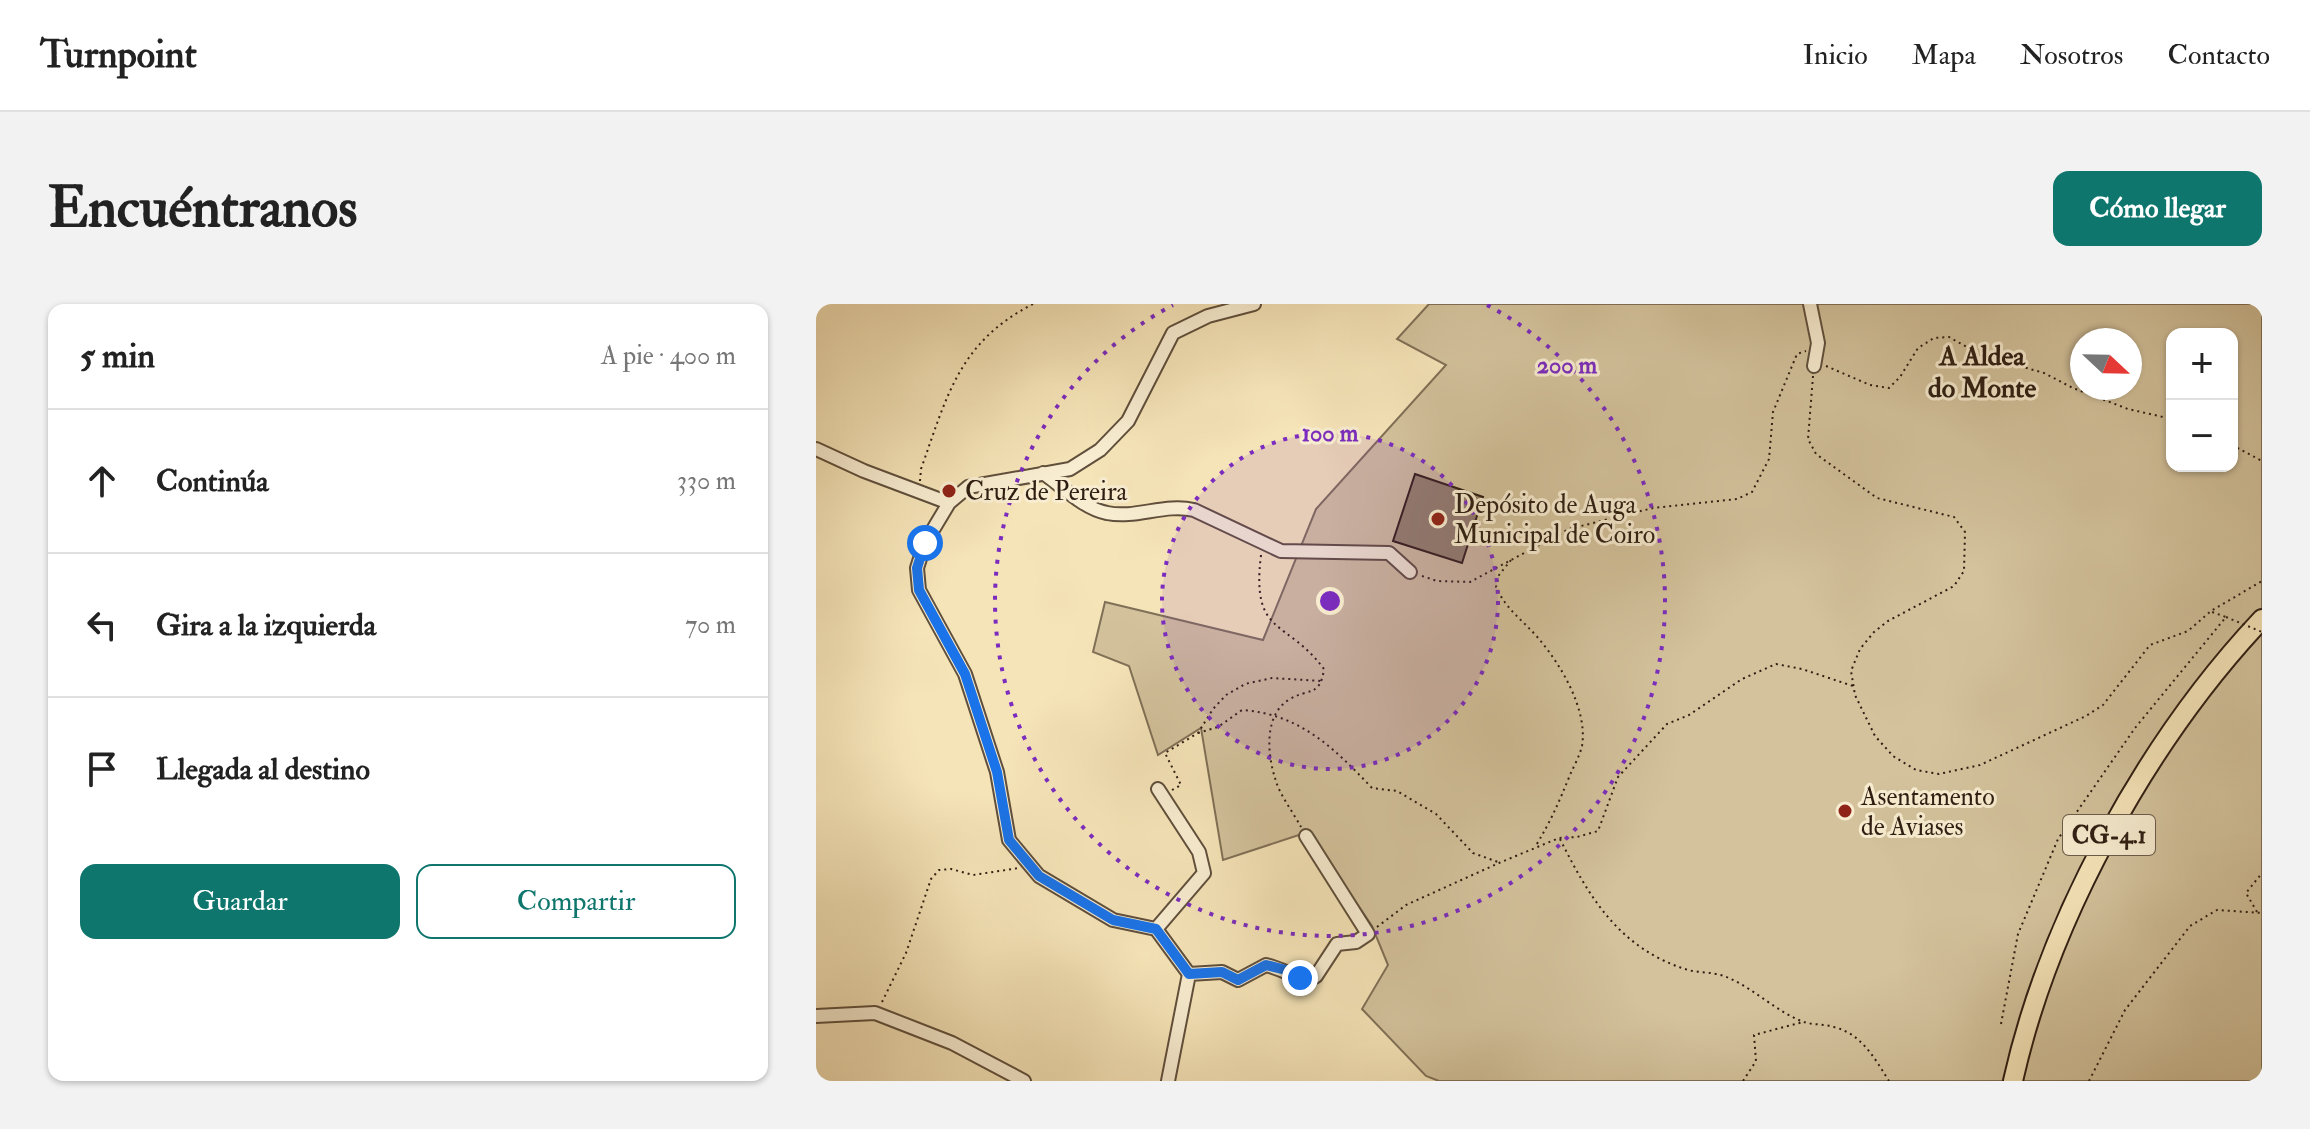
<!DOCTYPE html>
<html lang="es">
<meta charset="utf-8">
<style>
body{margin:0;font-family:"IM FELL Double Pica",serif;background:#f2f2f2;color:#222}
.controls{position:absolute;right:24px;top:24px;display:grid;overflow:hidden;border-radius:16px;box-shadow:0 2px 6px #0004}
.controls button{width:72px;height:72px;display:grid;place-items:center;padding:0;border:0;border-bottom:2px solid #e0e0e0;background:#fff;color:#222;font:40px sans-serif}
.compass{position:absolute;left:1254px;top:24px;width:72px;height:72px;border-radius:50%;background:#fff;box-shadow:0 2px 6px #0004;rotate:112deg}
.stop{position:absolute;width:24px;height:24px;margin:-18px;border:6px solid #1a73e8;border-radius:50%;background:#fff}
.stop.end{background:#1a73e8;border-color:#fff;box-shadow:0 2px 8px #0008}
.list{margin:0;padding:0;list-style:none}
h2{display:flex;justify-content:space-between;align-items:center;height:104px;margin:0;padding:0 32px;font-size:34px}
h2 small{font-size:26px;font-weight:400;color:#767676}
.list li{display:grid;grid-template-columns:52px 1fr auto;gap:24px;align-items:center;box-sizing:border-box;height:144px;padding:0 32px;border-top:2px solid #e0e0e0}
.list b{display:block;font-size:30px;white-space:nowrap}
.list em{font-size:26px;font-style:normal;color:#767676}
.actions{display:flex;gap:16px;padding:24px 32px}
.actions a{flex:1;padding:18px 0;border:2px solid #0f766e;border-radius:16px;text-align:center;font-size:28px;color:#0f766e}
.actions .main{background:#0f766e;color:#fff}
.icon{flex:none;width:44px;height:44px;fill:none;stroke:currentColor;stroke-width:2;stroke-linecap:round;stroke-linejoin:round}
.map{position:relative;flex:none;width:1446px;height:777px;overflow:hidden;border-radius:16px}
header{display:flex;align-items:center;gap:48px;box-sizing:border-box;height:112px;padding:0 40px;background:#fff;border-bottom:2px solid #e0e0e0}
header strong{font-size:38px}
nav{display:flex;gap:44px;margin-inline-start:auto;font-size:28px}
.intro{display:flex;align-items:center;justify-content:space-between;box-sizing:border-box;height:192px;padding:0 48px}
h1{margin:0;font-size:56px}
.button{padding:20px 36px;border-radius:16px;background:#0f766e;color:#fff;font-size:28px;font-weight:700}
main{display:flex;gap:48px;padding:0 48px}
aside{flex:1;background:#fff;border-radius:16px;box-shadow:0 2px 6px #0004}
.map>svg:first-child{display:block}
.green{fill:#d3c29c;stroke:#807057;stroke-width:2;fill-rule:evenodd}
.building{fill:#958468;stroke:#2e1d12;stroke-width:2}
.lines{fill:none;stroke-linecap:round;stroke-linejoin:round}
.minor-casing{stroke:#604f3c;stroke-width:16}
.highway-casing{stroke:#2e1d12;stroke-width:22}
.path{stroke:#2e1d12;stroke-width:2;stroke-dasharray:2 4;stroke-linecap:butt}
.minor{stroke:#f8edd1;stroke-width:12}
.highway{stroke:#f5e4b8;stroke-width:18}
.path-bridge{stroke:#2e1d12;stroke-width:2;stroke-dasharray:2 4;stroke-linecap:butt}
.route{stroke:#1a73e8;stroke-width:10}
.ring{fill:none;stroke:#7b2cbf;stroke-width:4;stroke-dasharray:4 8}
.poi-dot{fill:#8f2418;stroke:#f8edd1;stroke-width:3}
.labels{text-anchor:middle;stroke-width:6;stroke-linejoin:round;paint-order:stroke}
.shield{fill:#f8edd1;stroke:#6b5b4b;stroke-width:2}
.shield-label{font-size:24px;font-weight:bold;fill:#2e1d12}
.poi-label{font-size:26px;fill:#2e1d12;stroke:#f8edd1;text-anchor:start}
.neighbourhood-label{font-size:28px;font-weight:bold;fill:#2e1d12;stroke:#f8edd1}
.centre{fill:#7b2cbf;stroke:#f8edd1;stroke-width:4}
.ring-label{font-size:24px;text-anchor:middle;font-weight:bold;fill:#7b2cbf;stroke:#f8edd1;stroke-width:6;stroke-linejoin:round;paint-order:stroke}
</style>
<header>
<strong>Turnpoint</strong>
<nav><a>Inicio</a><a>Mapa</a><a>Nosotros</a><a>Contacto</a></nav>
</header>
<div class="intro"><h1>Encuéntranos</h1><a class="button">Cómo llegar</a></div>
<main>
<aside>
<h2>5 min<small>A pie · 400 m</small></h2>
<ul class="list">
<li><svg class="icon" aria-label="ahead" viewBox="0 0 24 24"><path d="M12 20V5M6 11l6-6 6 6"/></svg><div><b>Continúa</b></div><em>330 m</em></li>
<li><svg class="icon" aria-label="left" viewBox="0 0 24 24"><path d="M17 20v-9H6M10 6l-5 5 5 5"/></svg><div><b>Gira a la izquierda</b></div><em>70 m</em></li>
<li><svg class="icon" aria-label="arrive" viewBox="0 0 24 24"><path d="M6 21V4h12l-3 4 3 4H6"/></svg><div><b>Llegada al destino</b></div></li>
</ul>
<div class="actions"><a class="main">Guardar</a><a>Compartir</a></div>
</aside>
<div class="map">
<svg width="1446" height="777" viewBox="0 0 1446 777">
<rect width="100%" height="100%" fill="#f5e4b8"/>
<filter id="stains"><feTurbulence type="fractalNoise" baseFrequency=".0025" numOctaves="4"/><feColorMatrix values="0 0 0 0 .2 0 0 0 0 .09 0 0 0 0 .02 0 0 0 .5 -.17"/></filter>
<radialGradient id="worn" r=".72"><stop offset=".6" stop-color="#630" stop-opacity="0"/><stop offset="1" stop-color="#630" stop-opacity=".3"/></radialGradient>
<!-- green -->
<path class="green" d="M613,0H1446V777H623L610,772L546,705L572,661L556,622L492,528L407,556L385,424L342,451L313,362L277,348L289,298L447,336L500,205L630,61L581,35ZM1356,30H1416V162H1356ZM1266,36H1314V84H1266Z"/>
<!-- building -->
<path class="building" d="M599,170L667,193L646,259L577,237Z"/>
<g class="lines">
<!-- minor casing -->
<g class="minor-casing">
<path id="minor" d="M994,0L1002,39L998,62
M0,145L48,167L133,199
M227,169C246,182 268,205 291,209C320,215 349,199 378,206L465,247L573,249L594,268
M340,625L388,569L383,548L342,485
M373,670L406,668L422,676L450,661C466,665 478,673 493,676L500,672L521,640L540,638L552,630L490,532
M0,712L59,709L136,739L208,777
M352,777L373,670L340,625L297,616L223,572L193,536L181,468L149,370L103,286L101,264L109,239L133,199L152,183L254,165L284,146L312,117L357,29L392,12L438,0"/>
</g>
<!-- highway casing -->
<g class="highway-casing">
<path id="highway" d="M1197,777C1233,615 1332,436 1446,315"/>
</g>
<!-- path -->
<path class="path" d="M1010,62L1054,81L1073,84L1084,73L1102,44L1118,34L1133,33L1165,51L1228,69L1257,84L1312,105L1356,115
M997,72L992,135L1000,150L1061,194L1138,213L1149,228L1148,267L1138,282L1072,317L1058,328L1044,345L1035,367L1039,391L1059,432L1077,452L1100,466L1123,470L1164,461L1270,412L1287,401L1334,341L1372,327L1395,307L1446,277
M1416,141L1446,157
M104,177L105,165C131,92 143,38 217,0
M445,251C435,333 470,314 508,365C504,393 493,384 474,395C448,410 451,449 459,474C463,490 477,508 485,523
M695,256L683,271L680,283C691,307 707,316 723,335C745,361 772,406 766,442C764,451 758,462 754,471C743,498 735,517 719,543
M606,272L621,277L654,278L753,225L837,204L921,195L936,188L953,155L957,108L981,50L990,47
M382,429L402,423L426,406C484,410 518,444 556,484L581,487L620,510L657,549L682,558
M356,486L365,481L349,449L382,429L397,405L410,391L429,380L456,374L505,377
M744,535C774,595 804,645 872,666C884,669 897,668 908,672C937,683 960,708 988,718C997,721 1009,720 1018,723C1046,730 1059,755 1073,777
M1441,608L1430,589L1446,569
M561,623L590,601L683,559L743,534L761,533L782,527L802,473L851,420L873,411L926,375L960,360L986,365L1037,382
M66,698L90,649L115,575L123,566L135,565L157,571L203,564
M1185,720L1202,630L1242,535L1319,424L1410,313L1396,308
M927,777L940,757L938,731L987,718
M1273,777L1309,706L1374,622L1401,606L1446,609"/>
<!-- minor -->
<use href="#minor" class="minor"/>
<!-- highway -->
<use href="#highway" class="highway"/>
<!-- path-bridge -->
<path class="path-bridge" d="M1410,313L1446,328"/>
</g>
<g class="lines">
<!-- route -->
<path class="route" d="M109,239L101,264L103,286L149,370L181,468L193,536L223,572L297,616L340,625L373,670L406,668L422,676L450,661L470,666L484,674"/>
</g>
<!-- distance rings -->
<circle cx="514" cy="297" r="168" fill="#7b2cbf" fill-opacity=".12"/>
<g class="ring">
<circle cx="514" cy="297" r="168"/>
<path d="M671 1A335 335 0 1 1 357 1"/>
</g>
<!-- markers -->
<g class="poi-dot">
<circle cx="133" cy="187" r="8"/>
<circle cx="622" cy="215" r="8"/>
<circle cx="1029" cy="507" r="8"/>
</g>
<g class="labels">
<!-- shield labels -->
<rect class="shield" x="1247" y="511" width="92" height="40" rx="6"/>
<g class="shield-label">
<text x="1293" y="539">CG-4.1</text>
</g>
<!-- poi labels -->
<g class="poi-label">
<text x="149" y="196">Cruz de Pereira</text>
<text x="638" y="209">Depósito de Auga<tspan x="638" dy="30">Municipal de Coiro</tspan></text>
<text x="1045" y="501">Asentamento<tspan x="1045" dy="30">de Aviases</tspan></text>
</g>
<!-- neighbourhood labels -->
<g class="neighbourhood-label">
<text x="1166" y="61">A Aldea<tspan x="1166" dy="32">do Monte</tspan></text>
</g>
</g>
<circle cx="514" cy="297" r="12" class="centre"/>
<g class="ring-label">
<text x="751" y="69">200 m</text>
<text x="514" y="137">100 m</text>
</g>
<rect width="100%" height="100%" filter="url(#stains)"/>
<rect width="100%" height="100%" fill="url(#worn)"/>
</svg>
<div class="controls">
<button>+</button>
<button>−</button>
</div>
<svg class="compass" viewBox="-18 -18 36 36"><path d="M0-13l5 13h-10z" fill="#e53935"/><path d="M0 13l5-13h-10z" fill="#767676"/></svg>
<div class="stop" style="left:109px;top:239px"></div>
<div class="stop end" style="left:484px;top:674px"></div>
</div>
</main>
